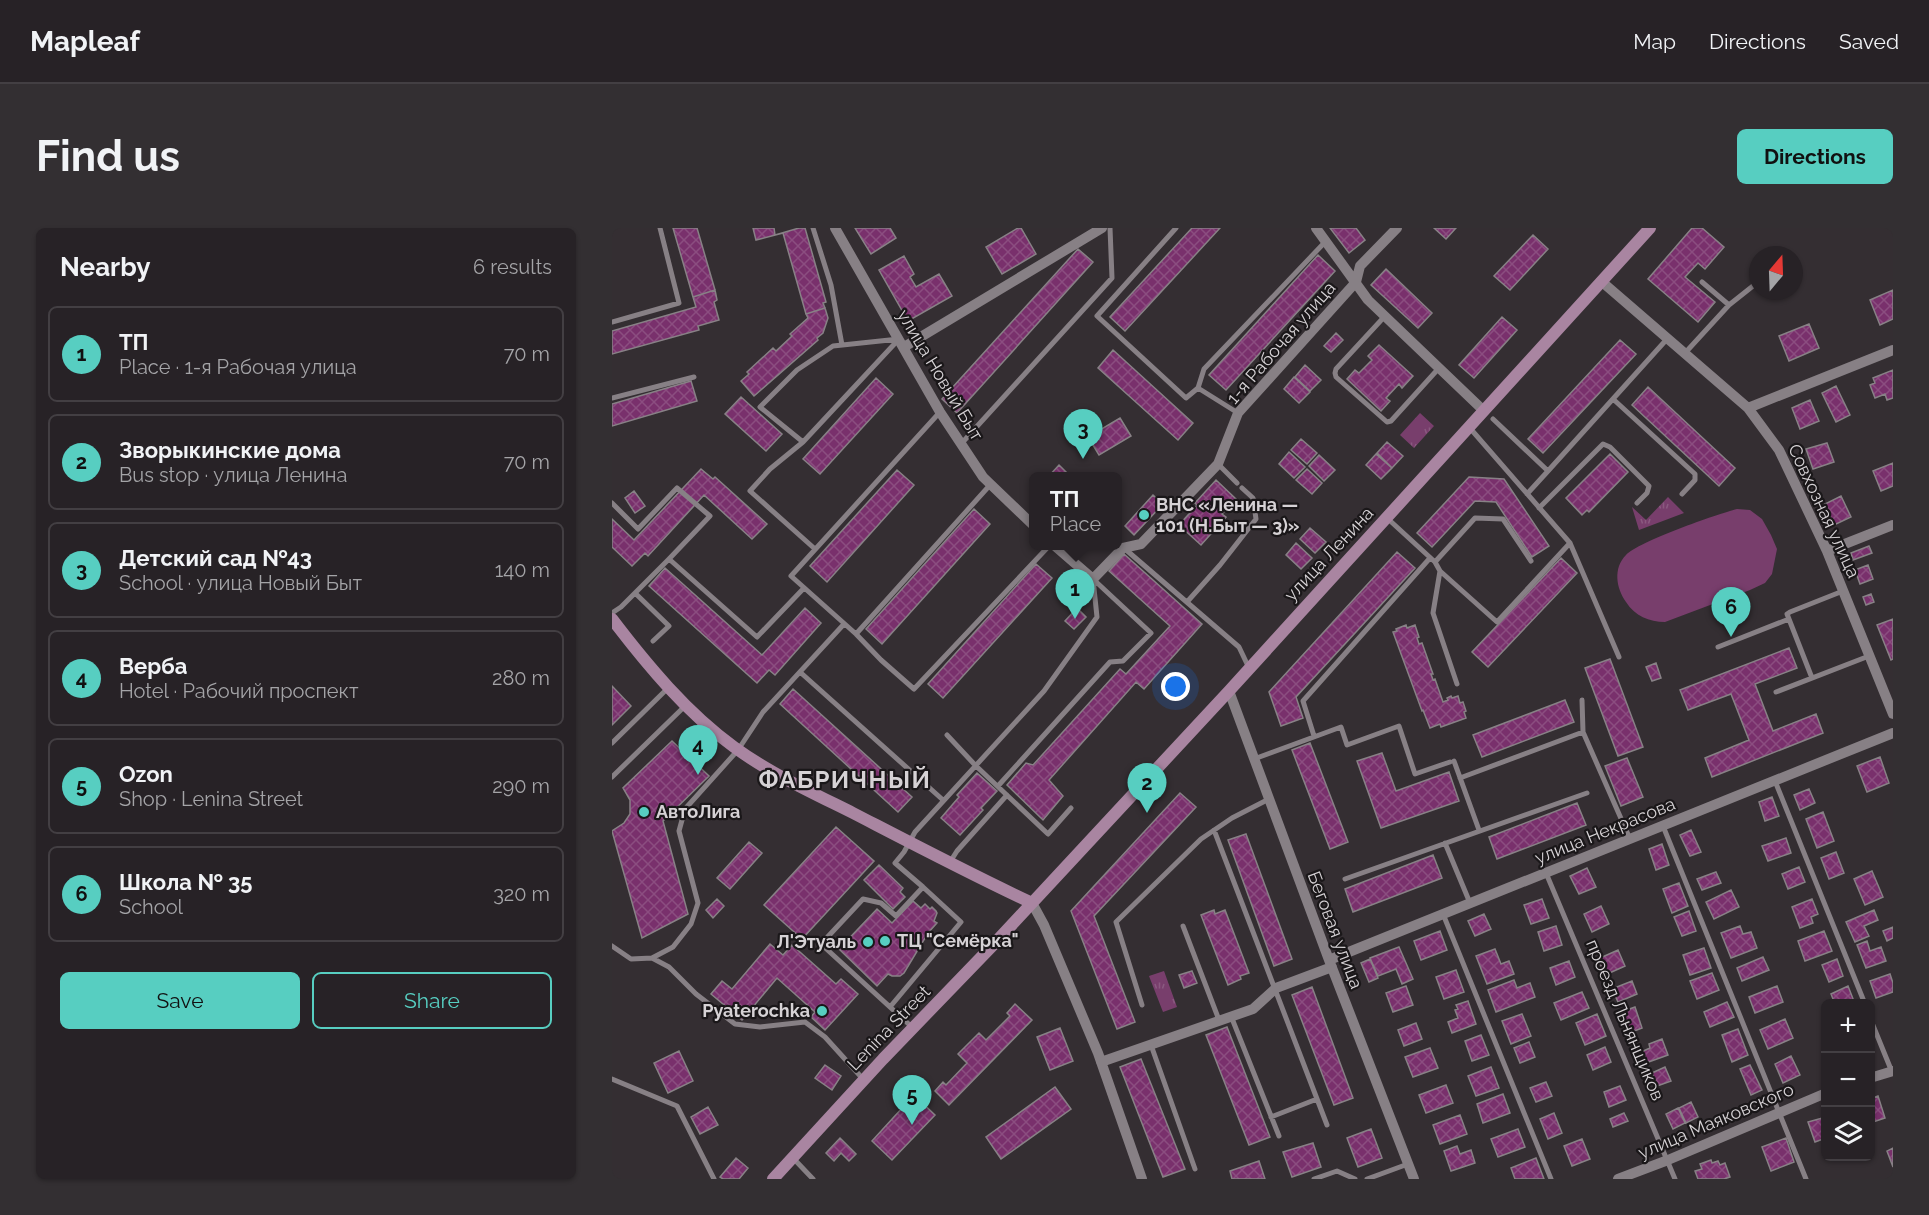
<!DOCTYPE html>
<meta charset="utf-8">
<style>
body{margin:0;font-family:Raleway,sans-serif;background:#332f32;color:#f1f3f6}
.controls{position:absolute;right:18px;bottom:18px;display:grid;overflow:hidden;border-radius:9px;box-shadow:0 2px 4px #0004}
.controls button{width:54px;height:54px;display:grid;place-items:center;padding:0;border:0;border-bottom:2px solid #433f43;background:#272226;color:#f1f3f6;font:30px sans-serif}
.compass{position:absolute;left:1137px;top:18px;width:54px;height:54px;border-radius:50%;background:#272226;box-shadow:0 2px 4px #0004;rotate:19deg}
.you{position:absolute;left:564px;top:459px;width:21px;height:21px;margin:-15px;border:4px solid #fff;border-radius:50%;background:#1a73e8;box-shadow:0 0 0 9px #1a73e833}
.badge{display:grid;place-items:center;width:39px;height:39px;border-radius:50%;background:#57cec1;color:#111;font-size:20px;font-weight:700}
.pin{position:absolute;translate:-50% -50px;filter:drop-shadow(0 2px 3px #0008)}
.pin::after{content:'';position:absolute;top:32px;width:21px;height:18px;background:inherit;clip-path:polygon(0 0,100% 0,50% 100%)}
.popup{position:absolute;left:417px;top:244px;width:93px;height:78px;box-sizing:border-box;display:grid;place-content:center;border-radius:9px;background:#272226;filter:drop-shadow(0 2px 4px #0005);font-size:20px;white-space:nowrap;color:#a4a4a7}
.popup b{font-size:22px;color:#f1f3f6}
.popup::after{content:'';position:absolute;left:50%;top:100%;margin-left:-12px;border:12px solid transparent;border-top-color:#272226}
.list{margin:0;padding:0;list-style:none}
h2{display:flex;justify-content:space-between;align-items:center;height:78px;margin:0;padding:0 24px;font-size:26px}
h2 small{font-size:20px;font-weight:400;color:#a4a4a7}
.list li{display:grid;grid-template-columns:39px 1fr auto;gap:18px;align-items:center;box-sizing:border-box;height:96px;margin:0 12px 12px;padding:0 12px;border:2px solid #433f43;border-radius:9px}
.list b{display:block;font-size:22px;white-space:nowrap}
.list p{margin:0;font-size:20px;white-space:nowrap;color:#a4a4a7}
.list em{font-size:20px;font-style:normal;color:#a4a4a7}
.actions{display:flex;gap:12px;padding:18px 24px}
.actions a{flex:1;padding:14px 0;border:2px solid #57cec1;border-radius:9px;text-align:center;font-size:21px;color:#57cec1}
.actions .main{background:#57cec1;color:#111}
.icon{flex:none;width:33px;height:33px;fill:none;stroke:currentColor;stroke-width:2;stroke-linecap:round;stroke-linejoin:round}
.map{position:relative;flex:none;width:1281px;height:951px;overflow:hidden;border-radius:9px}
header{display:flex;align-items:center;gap:36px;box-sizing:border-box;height:84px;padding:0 30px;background:#272226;border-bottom:2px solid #433f43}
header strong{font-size:28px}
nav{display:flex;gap:33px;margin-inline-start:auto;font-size:21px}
.intro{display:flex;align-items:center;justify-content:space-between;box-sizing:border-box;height:144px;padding:0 36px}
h1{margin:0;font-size:42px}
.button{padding:15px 27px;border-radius:9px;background:#57cec1;color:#111;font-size:21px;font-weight:700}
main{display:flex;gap:36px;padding:0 36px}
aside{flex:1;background:#272226;border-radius:9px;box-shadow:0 2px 4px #0004}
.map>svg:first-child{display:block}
.grass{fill:url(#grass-tufts)}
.garden{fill:#783e6c}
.building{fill:url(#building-cross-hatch);stroke:#888186;stroke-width:1.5}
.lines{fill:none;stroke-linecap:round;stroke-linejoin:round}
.lane{stroke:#878085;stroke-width:5}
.street{stroke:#878085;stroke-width:10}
.secondary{stroke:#a985a1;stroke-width:12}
.poi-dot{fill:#57cec1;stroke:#1a1719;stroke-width:2}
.labels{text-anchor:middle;stroke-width:4.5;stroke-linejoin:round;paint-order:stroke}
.street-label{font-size:18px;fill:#d6d2d5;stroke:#1a1719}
.poi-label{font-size:18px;font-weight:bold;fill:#d6d2d5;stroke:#1a1719;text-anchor:start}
.district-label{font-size:24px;font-weight:bold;letter-spacing:1.5px;fill:#d6d2d5;stroke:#1a1719}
</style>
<header>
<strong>Mapleaf</strong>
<nav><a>Map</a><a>Directions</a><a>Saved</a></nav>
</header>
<div class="intro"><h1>Find us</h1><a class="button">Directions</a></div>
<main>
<aside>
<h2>Nearby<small>6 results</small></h2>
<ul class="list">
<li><span class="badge">1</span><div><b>ТП</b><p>Place · 1-я Рабочая улица</p></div><em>70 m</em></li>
<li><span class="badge">2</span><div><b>Зворыкинские дома</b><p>Bus stop · улица Ленина</p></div><em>70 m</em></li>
<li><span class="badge">3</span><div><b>Детский сад №43</b><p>School · улица Новый Быт</p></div><em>140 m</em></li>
<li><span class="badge">4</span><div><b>Верба</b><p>Hotel · Рабочий проспект</p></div><em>280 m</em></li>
<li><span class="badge">5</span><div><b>Ozon</b><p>Shop · Lenina Street</p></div><em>290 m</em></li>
<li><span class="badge">6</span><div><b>Школа № 35</b><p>School</p></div><em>320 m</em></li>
</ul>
<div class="actions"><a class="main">Save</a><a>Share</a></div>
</aside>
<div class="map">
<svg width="1281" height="951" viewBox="0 0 1281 951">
<defs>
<pattern id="grass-tufts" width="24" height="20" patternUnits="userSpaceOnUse" patternTransform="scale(1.5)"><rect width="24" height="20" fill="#783e6c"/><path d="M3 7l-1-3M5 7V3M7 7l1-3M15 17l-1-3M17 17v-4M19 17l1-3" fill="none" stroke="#8a5980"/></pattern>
<pattern id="building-cross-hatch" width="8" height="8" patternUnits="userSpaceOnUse" patternTransform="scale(1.5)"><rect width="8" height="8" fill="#79306c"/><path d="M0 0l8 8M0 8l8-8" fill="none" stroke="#8b4d80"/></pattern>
</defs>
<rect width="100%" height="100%" fill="#342e32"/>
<!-- grass -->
<path class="grass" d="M808,185L822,198L802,220L788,207Z
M1056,269L1072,285L1027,302L1020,279L1034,292Z
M552,743L565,779L551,784L537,748Z"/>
<!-- garden -->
<path class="garden" d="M1125,281L1138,282L1150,291L1159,307L1165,321L1160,346L1153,355L1138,362L1053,394C1037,394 1023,388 1014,374C1004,360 1001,340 1014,327C1026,314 1105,286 1125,281Z"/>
<!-- building -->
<path class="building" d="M61,0H85L103,62L81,69Z
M141,0H162L163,7L187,0H193L214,74L211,75L213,80L194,86L171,5L144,12Z
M243,0H278L284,10L259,26Z
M406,0H409L424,26L390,46L374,19Z
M580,0H608L513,103L498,89Z
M718,0H744L753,12L737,25Z
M822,0H844L834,11Z
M1080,0H1090L1112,19L1093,41L1086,35L1073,49L1103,74L1086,94L1036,51Z
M921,7L936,21L898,62L882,48Z
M466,21L481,34L345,185L330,171Z
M706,27L723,43L614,162L597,147Z
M292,28L302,46L298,49L304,59L327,46L340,68L296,93L267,42Z
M774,41L820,85L806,100L759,57Z
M103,62L105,72L102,74L107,92L86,98L87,102L0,126V103L84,79L81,69Z
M1281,62V91L1268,97L1258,72Z
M213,80L216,90L211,105L205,110L206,112L142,168L129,153L137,146L135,144L161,120L164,123L180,108L178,106L196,90L194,86Z
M890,89L905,102L862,150L847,137Z
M1197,96L1207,120L1177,133L1167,108Z
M724,105L731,112L719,124L712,118Z
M1008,112L1024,126L931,225L916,211Z
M767,117L801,148L790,160L787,156L774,170L778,173L769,183L735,151L743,142L747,145L760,132L756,128Z
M501,122L581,195L566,212L486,140Z
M693,137L709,152L698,163L683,149Z
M1281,142V170L1275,172L1273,166L1263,170L1258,157L1263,155L1261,150Z
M682,149L698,164L687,175L672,161Z
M264,150L281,166L208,246L191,231Z
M79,153L85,173L0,198V176Z
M1224,158L1238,187L1224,194L1210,165Z
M1036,159L1123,240L1107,258L1020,177Z
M129,169L170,206L154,223L113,186Z
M1198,172L1207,193L1188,201L1180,180Z
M508,190L519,208L487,227L476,209Z
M689,211L705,225L695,236L679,222Z
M775,214L791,228L780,240L765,225Z
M1215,215L1222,234L1201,241L1194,221Z
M677,224L693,239L682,250L667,236Z
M764,226L780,240L769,251L754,237Z
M998,226L1016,244L977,284L975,282L970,287L954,270Z
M707,227L723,242L712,253L697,238Z
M1281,235V258L1269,263L1261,243Z
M447,237L459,249H436Z
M89,241L101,251L103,249L155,296L140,311L92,267L36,328L33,325L20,338L0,319V291L22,312Z
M695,241L710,255L700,266L684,252Z
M285,242L302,257L215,354L198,338Z
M857,249L892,251L937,318L920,329L884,274L863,273L820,319L805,305Z
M604,252L624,271L610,286L614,289L589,317L567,297L585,277L583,275Z
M22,263L33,278L23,285L13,270Z
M541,267L551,276L522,307L513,298Z
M1229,268L1239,289L1222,297L1213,276Z
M362,281L378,296L270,416L254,401Z
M698,300L714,314L703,325L688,311Z
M684,315L700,330L689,341L674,327Z
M1257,318L1260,325L1241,332L1239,325Z
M785,324L803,340L684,469L691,490L669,498L657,464Z
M512,326L590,396L532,461L524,454L437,552L451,568L431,592L395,557L414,535L421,537L508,441L514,446L558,398L497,343Z
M949,330L965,345L876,439L860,424Z
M424,336L440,350L331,470L316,456Z
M1256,337L1261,351L1248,356L1243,342Z
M53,340L150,427L193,380L209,395L163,447L157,442L145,455L37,358Z
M1259,366L1262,374L1254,377L1251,369Z
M465,380L474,389L462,401L453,393Z
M1281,391V431L1279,432L1265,397Z
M794,397L795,400L803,397L807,409L805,410L807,416L810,415L821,446H819L821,452L823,451L831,474L836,472L835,470L839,468L840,470L846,468L848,475L851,474L854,483L852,484L854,490L829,499L828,496L818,500L811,482L810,483L781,404L785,403L784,401Z
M1177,420L1185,440L1143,456L1161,503L1204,486L1211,505L1100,549L1093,530L1137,512L1119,466L1076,482L1068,462Z
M998,431L1031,519L1006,528L973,440Z
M1044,435L1049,450L1040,453L1034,439Z
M0,458L19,478L0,497Z
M181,461L300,569L286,584L168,476Z
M953,472L962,494L870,529L861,507Z
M60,513L97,548L51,593L76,686L30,710L0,603L12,595L18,586V572L11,560Z
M698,515L736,614L718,621L680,522Z
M770,525L784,563L837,544L847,573L769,600L745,533Z
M1268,529L1277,555L1255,564L1245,538Z
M1015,530L1031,569L1009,578L993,538Z
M365,545L385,563L369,580L371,582L348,607L329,590L347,569L345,567Z
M1197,561L1203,575L1188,582L1182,567Z
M568,565L584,579L482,688L523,794L505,801L459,683Z
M1160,569L1167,588L1153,593L1147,574Z
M965,575L974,597L885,631L877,609Z
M1211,584L1222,613L1205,620L1194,591Z
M224,599L262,633L190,711L152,677Z
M1079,602L1089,624L1078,628L1068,607Z
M634,606L680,731L662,738L616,612Z
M1174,610L1179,625L1156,633L1150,618Z
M137,614L150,625L118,661L105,650Z
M1050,616L1057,637L1044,642L1037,621Z
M1224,624L1232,645L1217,651L1209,630Z
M821,627L830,650L741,684L733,661Z
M267,637L291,660L288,664L293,669L281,681L252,652Z
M1187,639L1193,654L1176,661L1170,646Z
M975,640L984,659L967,666L958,648Z
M1260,643L1271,669L1253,677L1242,651Z
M1104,644L1109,655L1090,662L1085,651Z
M1067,655L1076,678L1060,685L1051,661Z
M1119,662L1127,679L1102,691L1094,674Z
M105,671L112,678L101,690L94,682Z
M930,671L937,690L919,696L912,677Z
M1200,671L1206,686L1199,689L1201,695L1188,700L1180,679Z
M301,673L309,680L313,676L318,681L320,679L324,683L325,685L322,693L325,695L316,705L292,745L288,748H280L276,746L265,758L227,721L265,681L280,695Z
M989,678L997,696L980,704L972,686Z
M602,682L603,686L613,682L637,745L628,748L629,751L616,757L589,687Z
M1262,682L1266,692L1252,698L1257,708L1243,714L1234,694Z
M1077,683L1084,703L1070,708L1062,689Z
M872,686L879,701L863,708L856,693Z
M944,698L950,717L932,723L926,704Z
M1128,698L1131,706L1139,704L1145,720L1119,730L1109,705Z
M1281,699V710L1275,713L1271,703Z
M828,703L835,722L809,732L802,713Z
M1212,703L1220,723L1193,733L1186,713Z
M1255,713L1258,723L1269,719L1274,733L1254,740L1245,717Z
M158,716L171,727L180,717L224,756L229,751L246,766L213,802L199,789L203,784L165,750L130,792L99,766L110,753L120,761Z
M787,719L801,751L790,756L784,741L766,748L758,730Z
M1092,720L1099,740L1078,747L1071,727Z
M883,721L889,736L897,733L902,746L875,756L864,728Z
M1006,722L1013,738L993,747L986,731Z
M1151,729L1157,742L1130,753L1125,740Z
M758,731L766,750L757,754L749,735Z
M1225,731L1231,748L1217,754L1210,737Z
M957,733L963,749L944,757L938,740Z
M844,742L852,764L832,771L824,749Z
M580,743L585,755L572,760L567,747Z
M1100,745L1107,762L1085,771L1078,753Z
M1278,746L1281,755V764L1264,770L1258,753Z
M902,752L905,760L918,755L923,769L884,784L876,762Z
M1020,753L1025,766L1006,774L1000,761Z
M794,758L801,777L781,784L774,765Z
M1165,758L1171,774L1143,785L1137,769Z
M1236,758L1243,776H1223L1219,766Z
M700,759L741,870L722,877L680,767Z
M970,764L977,780L949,792L942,775Z
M856,773L864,796L840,805L836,794L846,790L843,782L846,781L844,777Z
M1115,774L1122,789L1098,799L1092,784Z
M403,776L420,792L337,877L323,863L331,854L334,857L355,835L346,826L367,805L374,812L398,788L395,785Z
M1023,779L1030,800L1017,805L1009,784Z
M910,786L919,808L899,816L890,793Z
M985,786L994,808L973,817L964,795Z
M1173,791L1181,810L1156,821L1148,802Z
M804,795L810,811L792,818L786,802Z
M615,799L658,909L637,917L594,807Z
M448,800L461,833L438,842L425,809Z
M1126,801L1136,827L1120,834L1110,807Z
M869,807L877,827L860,833L853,813Z
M1050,811L1056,827L1031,836L1027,825L1038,820L1037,816Z
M917,814L923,829L908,835L902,820Z
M993,819L999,834L981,842L975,827Z
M818,820L826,840L801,849L793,829Z
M67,823L81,853L56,865L42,835Z
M1179,828L1188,847L1171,855L1163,836Z
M529,831L573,941L551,949L508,839Z
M213,837L229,848L220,862L203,850Z
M1138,837L1150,862L1139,867L1128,841Z
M879,839L887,860L864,868L856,848Z
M1053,839L1059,853L1045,858L1040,845Z
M934,854L940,868L924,874L918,860Z
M834,857L841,875L814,885L807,867Z
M1008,858L1014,872L997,879L992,864Z
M443,859L459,881L389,931L374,909Z
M891,866L898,885L871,895L865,876Z
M302,867L323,887L280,932L260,913Z
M1266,868L1273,890L1258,895V871Z
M1079,874L1086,889L1074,895L1067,880Z
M96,879L106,897L88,906L79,889Z
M1066,880L1073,895L1061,901L1054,886Z
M942,885L950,905L936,911L928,891Z
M1012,885L1016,893L1001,899L998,891Z
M848,887L855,906L828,916L821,897Z
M1214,889V910L1203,914L1196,894Z
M759,901L770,930L746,939L735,910Z
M906,901L913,919L886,929L879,911Z
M228,910L244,926L237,933L229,925L222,933L214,925Z
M1174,910L1182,934L1159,943L1150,919Z
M970,911L978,931L960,938L952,918Z
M701,915L709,939L680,949L671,924Z
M845,918L848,926L859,922L863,935L839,943L832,923Z
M1281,920V939L1275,923Z
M124,930L136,940L127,951H111L108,949Z
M924,930L932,951H903L899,940Z
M1099,932L1100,935L1106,933L1108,937L1113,935L1118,949L1112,951H1086L1083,943L1090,941L1088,936Z
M647,933L653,951H620L618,943Z"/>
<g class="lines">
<!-- lane -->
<path class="lane" d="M201,0L219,57L230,117
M564,0L485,88L574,170L586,160L626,185
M1117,77L1146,54
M773,88L724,141L723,145L724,149L775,194L779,193L827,140
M0,94L67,75L48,0
M287,111L191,214L148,179L185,142L221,118Z
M1073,125L1117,77L1090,54
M586,160L592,141L714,13
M0,170L82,149
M1001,171L1083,246V252L1070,266
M328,184L179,348L244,406L269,432L302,461L437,318
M881,191L936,243L1055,111
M857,199L958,315
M191,214L158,241L138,263L203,321
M349,216L500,50L498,0
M606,236L625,255
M915,266L936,243
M0,275L26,301L65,260L98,288L57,331
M927,280L991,216L998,219L1037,258L1035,265L1025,275
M775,290L823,334L828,343L821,385L845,456
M513,321L627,419L637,440
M823,334L863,290L891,291L919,333
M828,343L885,394L958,315L1007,429
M23,365L57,398L41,413
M575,374L608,337L644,291L641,270L630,260
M0,385L9,379L57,331L145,409L192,360
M244,406L378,257
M1106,419L1177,391
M188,444L331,572
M1200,450L1175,386L1178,384L1231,363
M1164,464L1257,428
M970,472L971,504L1018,611
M335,507L363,537L436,606L459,580
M702,508L691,473L818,330
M0,515L56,460
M642,531L729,499L735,517L787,498L803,546L838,534
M842,533L867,602
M0,549L73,478
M848,550L971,504
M1163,553L1253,776
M386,558L498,434L511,433L539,405L481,351
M1051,598L1194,951
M602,602L715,897
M833,615L858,675
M338,634L345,623L395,567
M934,645L1063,951
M733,651L975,565
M831,686L939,951
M571,698L607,792
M0,718L19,731L40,730L57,739L84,766L123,796L148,799L193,794L213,809L251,851
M40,730L61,719L79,696L86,675L67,603L73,581L126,522L151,484L232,396
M530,777L504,694L589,611L620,590L657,571
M278,779L349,694L311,659
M619,788L667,908
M1258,790L1280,844
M301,800L209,716L251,671L269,675L284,688L311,659L283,635L292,624L303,604L432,463L485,389L481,351
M539,817L583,941
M0,851L65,878L102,951
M659,889L705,871
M181,930L201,951
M702,951L725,943L743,951
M755,951L796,936"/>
<!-- street -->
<path class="street" d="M223,0L328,184L371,249L421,297
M704,0L756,72L872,183
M989,53L1136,180L1167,222L1215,323L1281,486
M292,119L490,0
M1136,180L1281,122
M443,318L481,351L511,320L529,316L606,236L626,185L744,54L748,38L785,0
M1215,323L1281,297
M617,463L717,732L802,951
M420,675L432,697L486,825L530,951
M717,732L1281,505
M489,834L641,781L664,760L720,739
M1258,850L1281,843
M1006,951L1056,932L1214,865"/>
<!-- secondary -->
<path class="secondary" d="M0,391C35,437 75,485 122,519C159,546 201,565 241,585C301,616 360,647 420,675
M161,951L271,831L381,717L617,463L1038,0"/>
</g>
<!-- markers -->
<g class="poi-dot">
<circle cx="532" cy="287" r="6"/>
<circle cx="32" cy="584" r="6"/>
<circle cx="273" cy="713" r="6"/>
<circle cx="256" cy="714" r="6"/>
<circle cx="210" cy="783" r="6"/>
</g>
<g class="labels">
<!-- street labels -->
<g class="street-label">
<text transform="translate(669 115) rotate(-49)" y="6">1-я Рабочая улица</text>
<text transform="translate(328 147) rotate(59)" y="6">улица Новый Быт</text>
<text transform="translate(1212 283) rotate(65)" y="6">Совхозная улица</text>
<text transform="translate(717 326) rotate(-47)" y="6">улица Ленина</text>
<text transform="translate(993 603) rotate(-22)" y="6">улица Некрасова</text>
<text transform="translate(723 702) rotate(69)" y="6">Беговая улица</text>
<text transform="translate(1013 792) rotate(67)" y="6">проезд Льнянщиков</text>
<text transform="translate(277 800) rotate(-46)" y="6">Lenina Street</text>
<text transform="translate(1104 893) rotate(-23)" y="6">улица Маяковского</text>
</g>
<!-- poi labels -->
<g class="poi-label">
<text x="544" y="283">ВНС «Ленина —<tspan x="544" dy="21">101 (Н.Быт — 3)»</tspan></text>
<text x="44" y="590">АвтоЛига</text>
<text x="285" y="719">ТЦ "Семёрка"</text>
<text x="244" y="720" text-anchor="end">Л'Этуаль</text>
<text x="198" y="789" text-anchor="end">Pyaterochka</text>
</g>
<!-- district labels -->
<g class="district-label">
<text x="233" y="560">ФАБРИЧНЫЙ</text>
</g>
</g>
</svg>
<div class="controls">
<button>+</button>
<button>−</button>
<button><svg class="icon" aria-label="layers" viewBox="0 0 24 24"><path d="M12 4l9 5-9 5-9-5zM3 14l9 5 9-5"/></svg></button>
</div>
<svg class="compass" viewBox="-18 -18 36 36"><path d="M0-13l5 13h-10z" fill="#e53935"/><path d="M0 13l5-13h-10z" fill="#a4a4a7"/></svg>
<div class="you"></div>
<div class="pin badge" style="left:463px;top:391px">1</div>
<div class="popup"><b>ТП</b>Place</div>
<div class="pin badge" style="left:535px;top:585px">2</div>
<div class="pin badge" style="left:471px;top:231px">3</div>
<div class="pin badge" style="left:86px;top:547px">4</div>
<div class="pin badge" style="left:300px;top:897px">5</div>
<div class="pin badge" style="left:1119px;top:409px">6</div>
</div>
</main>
